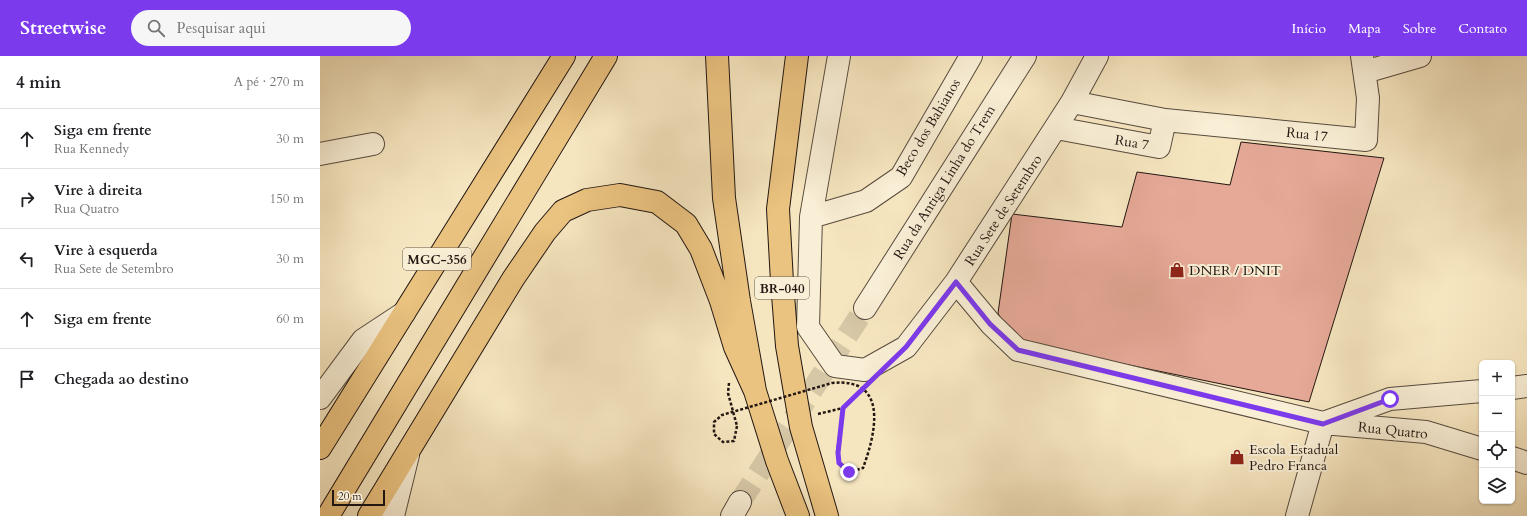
<!DOCTYPE html>
<html lang="pt">
<meta charset="utf-8">
<style>
body{margin:0;font-family:Cardo,serif;background:#f6f6f6;color:#202124}
.controls{position:absolute;right:12px;bottom:12px;display:grid;overflow:hidden;border-radius:6px;box-shadow:0 1px 3px #0004}
.controls button{width:36px;height:36px;display:grid;place-items:center;padding:0;border:0;border-bottom:1px solid #e0e0e0;background:#fff;color:#202124;font:20px sans-serif}
.scale{position:absolute;left:12px;bottom:10px;width:53px;box-sizing:border-box;padding-left:4px;border:2px solid #221712;border-top:0;font-size:11px;line-height:14px;white-space:nowrap;color:#221712;-webkit-text-stroke:3px #f9efd6;paint-order:stroke}
.stop{position:absolute;width:12px;height:12px;margin:-9px;border:3px solid #7c3aed;border-radius:50%;background:#fff}
.stop.end{background:#7c3aed;border-color:#fff;box-shadow:0 1px 4px #0008}
.list{margin:0;padding:0;list-style:none}
h2{display:flex;justify-content:space-between;align-items:center;height:52px;margin:0;padding:0 16px;font-size:17px}
h2 small{font-size:13px;font-weight:400;color:#757577}
.list li{display:grid;grid-template-columns:26px 1fr auto;gap:12px;align-items:center;box-sizing:border-box;height:60px;padding:0 16px;border-top:1px solid #e0e0e0}
.list b{display:block;font-size:15px;white-space:nowrap}
.list p{margin:0;font-size:13px;white-space:nowrap;color:#757577}
.list em{font-size:13px;font-style:normal;color:#757577}
.icon{flex:none;width:22px;height:22px;fill:none;stroke:currentColor;stroke-width:2;stroke-linecap:round;stroke-linejoin:round}
.map{position:relative;flex:none;width:1207px;height:460px;overflow:hidden}
header{display:flex;align-items:center;gap:24px;box-sizing:border-box;height:56px;padding:0 20px;background:#7c3aed;color:#fff}
header strong{font-size:19px}
nav{display:flex;gap:22px;margin-inline-start:auto;font-size:14px}
.search{width:280px;height:36px;background:#f6f6f6;display:flex;align-items:center;gap:10px;box-sizing:border-box;padding:0 14px;border-radius:22px;color:#757577;font-size:15px}
main{display:flex}
aside{flex:1;background:#fff}
.map>svg:first-child{display:block}
.building{fill:#e6a998;stroke:#221712}
.lines{fill:none;stroke-linecap:round;stroke-linejoin:round}
.minor-tunnel{stroke:#d6c7a6;stroke-width:22;stroke-dasharray:22 11;stroke-linecap:butt}
.minor-casing{stroke:#574b3e;stroke-width:24}
.highway-casing{stroke:#221712;stroke-width:24}
.path{stroke:#221712;stroke-width:2.5;stroke-dasharray:3 2;stroke-linecap:butt}
.minor{stroke:#f9efd6;stroke-width:22}
.highway{stroke:#ebc380;stroke-width:22}
.path-bridge{stroke:#221712;stroke-width:2.5;stroke-dasharray:3 2;stroke-linecap:butt}
.route{stroke:#7c3aed;stroke-width:5}
.labels{text-anchor:middle;stroke-width:4;stroke-linejoin:round;paint-order:stroke}
.shield{fill:#f9efd6;stroke:#62584d;stroke-width:1}
.shield-label{font-size:13px;font-weight:bold;fill:#221712}
.street-label{font-size:14px;fill:#221712;stroke:#f9efd6}
.poi-label{font-size:14px;fill:#221712;stroke:#f9efd6;text-anchor:start}
</style>
<header>
<strong>Streetwise</strong>
<div class="search"><svg class="icon" aria-label="search" viewBox="0 0 24 24"><circle cx="10" cy="10" r="6"/><path d="M15 15l6 6"/></svg>Pesquisar aqui</div>
<nav><a>Início</a><a>Mapa</a><a>Sobre</a><a>Contato</a></nav>
</header>
<main>
<aside>
<h2>4 min<small>A pé · 270 m</small></h2>
<ul class="list">
<li><svg class="icon" aria-label="ahead" viewBox="0 0 24 24"><path d="M12 20V5M6 11l6-6 6 6"/></svg><div><b>Siga em frente</b><p>Rua Kennedy</p></div><em>30 m</em></li>
<li><svg class="icon" aria-label="right" viewBox="0 0 24 24"><path d="M7 20v-9h11M14 6l5 5-5 5"/></svg><div><b>Vire à direita</b><p>Rua Quatro</p></div><em>150 m</em></li>
<li><svg class="icon" aria-label="left" viewBox="0 0 24 24"><path d="M17 20v-9H6M10 6l-5 5 5 5"/></svg><div><b>Vire à esquerda</b><p>Rua Sete de Setembro</p></div><em>30 m</em></li>
<li><svg class="icon" aria-label="ahead" viewBox="0 0 24 24"><path d="M12 20V5M6 11l6-6 6 6"/></svg><div><b>Siga em frente</b></div><em>60 m</em></li>
<li><svg class="icon" aria-label="arrive" viewBox="0 0 24 24"><path d="M6 21V4h12l-3 4 3 4H6"/></svg><div><b>Chegada ao destino</b></div></li>
</ul>
</aside>
<div class="map">
<svg width="1207" height="460" viewBox="0 0 1207 460">
<rect width="100%" height="100%" fill="#f6e6c0"/>
<filter id="stains"><feTurbulence type="fractalNoise" baseFrequency=".005" numOctaves="4"/><feColorMatrix values="0 0 0 0 .2 0 0 0 0 .09 0 0 0 0 .02 0 0 0 .5 -.17"/></filter>
<radialGradient id="worn" r=".72"><stop offset=".6" stop-color="#630" stop-opacity="0"/><stop offset="1" stop-color="#630" stop-opacity=".3"/></radialGradient>
<!-- building -->
<path class="building" d="M921,86L1064,102L989,346L692,285L678,257L692,158L802,171L817,116L910,129Z"/>
<g class="lines">
<!-- minor-tunnel -->
<path class="minor-tunnel" d="M420,446L545,252"/>
<!-- minor casing -->
<g class="minor-casing">
<path id="minor" d="M519,0L491,161L488,271L515,310L545,314L586,291L636,226L752,46L777,0
M1045,16L1100,0
M845,64L1046,84L1048,42L1042,0
M736,72L839,91L845,64L752,46
M0,98L53,88
M491,161L546,145L581,121L651,0
M636,226L671,268L698,294L1003,367L1106,376L1162,393
M545,252L705,0
M1192,332L1207,330
M0,342L43,284L84,257
M1192,402L1207,407
M73,460L88,399
M412,460L420,446
M977,460L1003,367L1070,343L1162,335"/>
</g>
<!-- highway casing -->
<g class="highway-casing">
<path id="highway" d="M397,0L404,142L419,245L435,335L457,405L478,460
M477,0L458,153L462,226L467,290L481,371L507,460
M0,392L244,0
M8,460L286,0
M49,460L193,223L225,176L243,155L267,144L300,139L337,146L366,168L381,193L401,245L415,291L435,335"/>
</g>
<!-- path -->
<path class="path" d="M409,327L408,337L417,370
M498,358L523,352
M517,397L523,352L543,334"/>
<!-- minor -->
<use href="#minor" class="minor"/>
<!-- highway -->
<use href="#highway" class="highway"/>
<!-- path-bridge -->
<path class="path-bridge" d="M417,370L414,385L403,386L394,378V366L402,359L512,327C569,321 556,377 543,412L529,416L519,407L517,397"/>
</g>
<g class="lines">
<!-- route -->
<path class="route" d="M529,416L519,407L518,397L523,352L586,291L636,226L670,268L698,294L1003,368L1070,343"/>
</g>
<!-- icons -->
<defs>
<g id="shop-bare" transform="scale(1.2)"><path d="M-5-2.5h2.3a2.7 3.5 0 0 1 5.4 0H5L5.5 6h-11ZM-1.5-2.5h3a1.5 2.3 0 0 0-3 0Z" fill="#8f2418" stroke="#f9efd6" stroke-width="2.5" paint-order="stroke"/></g>
</defs>
<g fill-rule="evenodd">
<use href="#shop-bare" x="857" y="214"/>
<use href="#shop-bare" x="917" y="401"/>
</g>
<g class="labels">
<!-- shield labels -->
<g class="shield">
<rect x="83" y="192" width="68" height="22" rx="3"/>
<rect x="435" y="221" width="54" height="22" rx="3"/>
</g>
<g class="shield-label">
<text x="117" y="208">MGC-356</text>
<text x="462" y="237">BR-040</text>
</g>
<!-- street labels -->
<g class="street-label">
<text transform="translate(608 71) rotate(-59)" y="5">Beco dos Bahianos</text>
<text transform="translate(987 78) rotate(6)" y="5">Rua 17</text>
<text transform="translate(812 86) rotate(9)" y="5">Rua 7</text>
<text transform="translate(624 126) rotate(-58)" y="5">Rua da Antiga Linha do Trem</text>
<text transform="translate(683 154) rotate(-57)" y="5">Rua Sete de Setembro</text>
<text transform="translate(1073 374) rotate(6)" y="5">Rua Quatro</text>
</g>
<!-- poi labels -->
<g class="poi-label">
<text x="869" y="219">DNER / DNIT</text>
<text x="929" y="398">Escola Estadual<tspan x="929" dy="16">Pedro Franca</tspan></text>
</g>
</g>
<rect width="100%" height="100%" filter="url(#stains)"/>
<rect width="100%" height="100%" fill="url(#worn)"/>
</svg>
<div class="controls">
<button>+</button>
<button>−</button>
<button><svg class="icon" aria-label="locate" viewBox="0 0 24 24"><circle cx="12" cy="12" r="6"/><path d="M12 2v4M12 18v4M2 12h4M18 12h4"/></svg></button>
<button><svg class="icon" aria-label="layers" viewBox="0 0 24 24"><path d="M12 4l9 5-9 5-9-5zM3 14l9 5 9-5"/></svg></button>
</div>
<div class="scale">20 m</div>
<div class="stop" style="left:1070px;top:343px"></div>
<div class="stop end" style="left:529px;top:416px"></div>
</div>
</main>
